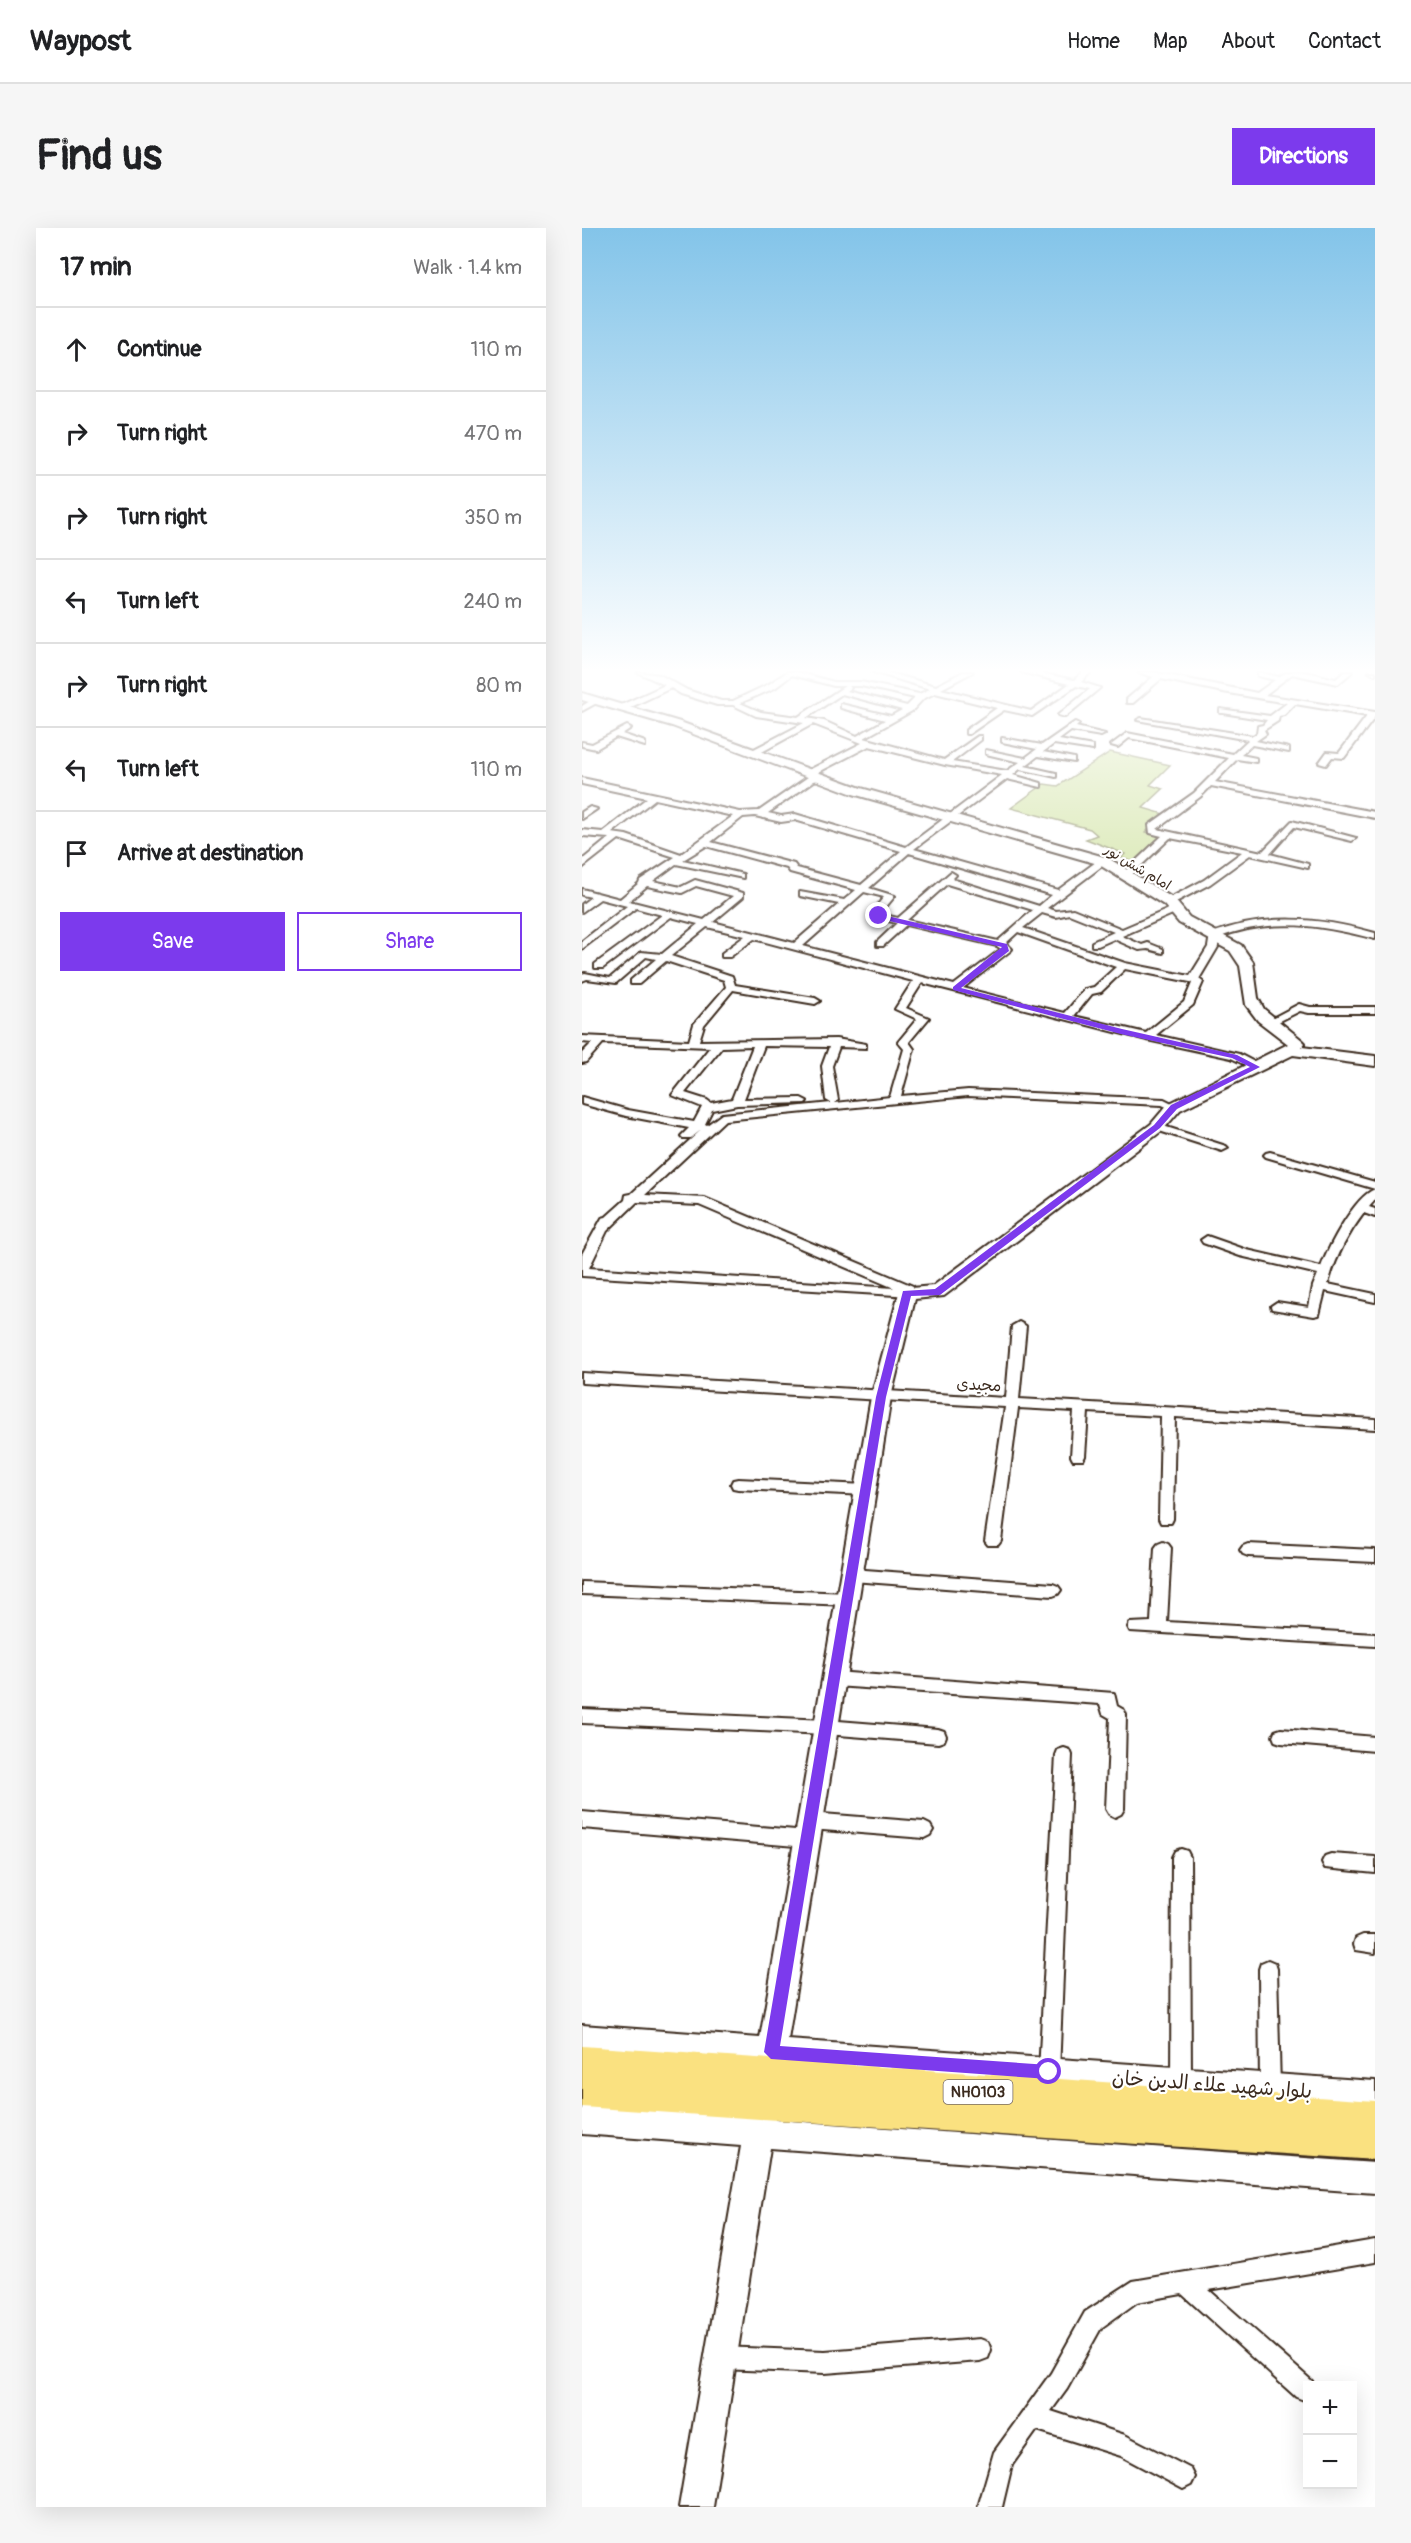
<!DOCTYPE html>
<meta charset="utf-8">
<style>
body{margin:0;font-family:Pangolin,"Playpen Sans Arabic",sans-serif;background:#f6f6f6;color:#202124}
.controls{position:absolute;right:18px;bottom:18px;display:grid;overflow:hidden;border-radius:0px;box-shadow:0 6px 24px #0002}
.controls button{width:54px;height:54px;display:grid;place-items:center;padding:0;border:0;border-bottom:2px solid #e0e0e0;background:#fff;color:#202124;font:30px sans-serif}
.stop{position:absolute;width:18px;height:18px;margin:-14px;border:4px solid #7c3aed;border-radius:50%;background:#fff}
.stop.end{background:#7c3aed;border-color:#fff;box-shadow:0 2px 6px #0008}
.list{margin:0;padding:0;list-style:none}
h2{display:flex;justify-content:space-between;align-items:center;height:78px;margin:0;padding:0 24px;font-size:26px}
h2 small{font-size:20px;font-weight:400;color:#757577}
.list li{display:grid;grid-template-columns:39px 1fr auto;gap:18px;align-items:center;box-sizing:border-box;height:84px;padding:0 24px;border-top:2px solid #e0e0e0}
.list b{display:block;font-size:22px;white-space:nowrap}
.list em{font-size:20px;font-style:normal;color:#757577}
.actions{display:flex;gap:12px;padding:18px 24px}
.actions a{flex:1;padding:14px 0;border:2px solid #7c3aed;border-radius:0px;text-align:center;font-size:21px;color:#7c3aed}
.actions .main{background:#7c3aed;color:#fff}
.icon{flex:none;width:33px;height:33px;fill:none;stroke:currentColor;stroke-width:2;stroke-linecap:round;stroke-linejoin:round}
.map{position:relative;flex:none;width:793px;height:2279px;overflow:hidden;border-radius:0px}
header{display:flex;align-items:center;gap:36px;box-sizing:border-box;height:84px;padding:0 30px;background:#fff;border-bottom:2px solid #e0e0e0}
header strong{font-size:28px}
nav{display:flex;gap:33px;margin-inline-start:auto;font-size:21px}
.intro{display:flex;align-items:center;justify-content:space-between;box-sizing:border-box;height:144px;padding:0 36px}
h1{margin:0;font-size:42px}
.button{padding:15px 27px;border-radius:0px;background:#7c3aed;color:#fff;font-size:21px;font-weight:700}
main{display:flex;gap:36px;padding:0 36px}
aside{flex:1;background:#fff;border-radius:0px;box-shadow:0 6px 24px #0002}
.map>svg:first-child{display:block}
.green{fill:#c9de93;stroke:#828458;stroke-width:1.5}
.lines{fill:none;stroke-linecap:round;stroke-linejoin:round}
.street-casing{stroke:#3b2a1e;stroke-width:4}
.secondary-casing{stroke:#3b2a1e;stroke-width:4}
.highway-casing{stroke:#3b2a1e;stroke-width:4}
.street{fill:#fff;fill-rule:evenodd}
.secondary{fill:#fff;fill-rule:evenodd}
.highway{fill:#fae180;fill-rule:evenodd}
.route{fill:#7c3aed}
.labels{text-anchor:middle;stroke-width:4.5;stroke-linejoin:round;paint-order:stroke}
.far-street-label{font-size:14px;fill:#3b2a1e;stroke:#fff}
.shield{fill:#fff;stroke:#766a62;stroke-width:1.5}
.shield-label{font-size:15px;font-weight:bold;fill:#3b2a1e}
.street-label{font-size:16px;fill:#3b2a1e;stroke:#fff}
.near-street-label{font-size:20px;fill:#3b2a1e;stroke:#fff}
</style>
<header>
<strong>Waypost</strong>
<nav><a>Home</a><a>Map</a><a>About</a><a>Contact</a></nav>
</header>
<div class="intro"><h1>Find us</h1><a class="button">Directions</a></div>
<main>
<aside>
<h2>17 min<small>Walk · 1.4 km</small></h2>
<ul class="list">
<li><svg class="icon" aria-label="ahead" viewBox="0 0 24 24"><path d="M12 20V5M6 11l6-6 6 6"/></svg><div><b>Continue</b></div><em>110 m</em></li>
<li><svg class="icon" aria-label="right" viewBox="0 0 24 24"><path d="M7 20v-9h11M14 6l5 5-5 5"/></svg><div><b>Turn right</b></div><em>470 m</em></li>
<li><svg class="icon" aria-label="right" viewBox="0 0 24 24"><path d="M7 20v-9h11M14 6l5 5-5 5"/></svg><div><b>Turn right</b></div><em>350 m</em></li>
<li><svg class="icon" aria-label="left" viewBox="0 0 24 24"><path d="M17 20v-9H6M10 6l-5 5 5 5"/></svg><div><b>Turn left</b></div><em>240 m</em></li>
<li><svg class="icon" aria-label="right" viewBox="0 0 24 24"><path d="M7 20v-9h11M14 6l5 5-5 5"/></svg><div><b>Turn right</b></div><em>80 m</em></li>
<li><svg class="icon" aria-label="left" viewBox="0 0 24 24"><path d="M17 20v-9H6M10 6l-5 5 5 5"/></svg><div><b>Turn left</b></div><em>110 m</em></li>
<li><svg class="icon" aria-label="arrive" viewBox="0 0 24 24"><path d="M6 21V4h12l-3 4 3 4H6"/></svg><div><b>Arrive at destination</b></div></li>
</ul>
<div class="actions"><a class="main">Save</a><a>Share</a></div>
</aside>
<div class="map">
<svg width="793" height="2279" viewBox="0 0 793 2279">
<rect width="100%" height="100%" fill="#fff"/>
<filter id="ink" filterUnits="userSpaceOnUse"><feTurbulence type="fractalNoise" baseFrequency=".0167" numOctaves="2"/><feDisplacementMap in="SourceGraphic" scale="12" xChannelSelector="R" yChannelSelector="G"/><feConvolveMatrix kernelMatrix="1 2 1 2 8 2 1 2 1" color-interpolation-filters="sRGB"/></filter>
<g filter="url(#ink)">
<!-- green -->
<path class="green" d="M528,524L588,537L568,557L581,561L561,580L582,586L564,604L578,609L552,634L539,630L543,626L504,611L515,607L508,601L429,580L462,556L476,558Z"/>
<g class="lines">
<!-- street casing -->
<g class="street-casing">
<path id="street" d="M55,444L78,447L105,462L139,473H151L187,456L205,444H215L252,454H279L337,466L348,461L291,444H304L354,458L381,444H391L359,461L449,483L487,456L439,444H454L492,452L501,444H509L499,454L518,460L483,489L476,487L508,461L494,458L450,488L422,482L387,506H384V502L415,480L353,465L341,471L330,483L282,510L362,532L396,508H399V512L370,534L425,543L438,534L404,526V522L443,530L455,521L420,514V510L460,517L493,494L497,496L494,499L523,506L519,508L489,503L477,512L511,518V522L472,516L461,524L492,530V534L456,528L443,538L474,545V549L438,541L431,547L459,555V559L425,551L332,621L476,662L518,631H524V635L465,680L474,683L491,681L540,701L587,681H593V685L540,708L560,717L566,715L581,721V725L566,721L557,722L532,711L516,718H510V714L532,704L487,686L474,689L460,685L441,700L543,735L608,748L626,719L628,706C683,685 737,689 793,705V711C739,697 689,689 636,710V719L617,751L621,754L611,777L574,807L657,826L678,837L679,839L674,842L649,830L565,812L340,755L324,780L347,790L327,814L332,821L319,868L386,862L582,871L598,879L592,882L580,877L386,868L143,892L63,967L123,970L331,1058L332,1061L330,1068L0,1048V1026L20,990L24,989L43,972L44,967L49,966L119,902L109,910H101L99,908L107,900L44,888L0,876V869L46,882L112,894L120,879L90,867L128,819L21,815L4,834L0,835V825L10,815L0,814V808L107,813L112,796L144,759L142,752L84,733L57,756H49V752L74,731L64,729L34,755L5,751L0,753V746L3,745L28,750L59,724L80,726L116,696L89,689L21,740H13V736L80,687L54,680L0,721V713L45,678L18,671L0,684V676L9,669L0,667V661L38,671L57,655L58,652L93,629L37,611L0,640V632L27,610L0,608V602L21,604L65,570L0,556V550L158,584L177,583L226,549L238,546L242,549L241,551L232,553L186,585L199,588L213,586L324,619L420,547L363,537L287,518L231,547H225V543L280,515L231,496L176,526H170V522L222,495L174,488L151,477H135L99,466L89,460L45,481H39V477L83,457ZM210,447L252,458H263L216,489L179,484L158,475L193,460ZM267,458H279L333,470L325,478L265,463L269,460ZM260,466L320,482L309,488L259,476V480L303,492L275,508L242,493L224,490ZM73,571L151,588L99,626L44,607L30,605ZM173,588L199,594L213,592L319,623L279,657L215,640L212,636L129,614L161,589ZM124,618L205,640L208,644L274,662L262,672L218,664V668L257,676L212,715L131,694L161,669V665L113,652L99,659L71,653L94,636L161,650V646L101,632ZM327,625L470,667L457,678L370,651L374,647L369,644L316,690L298,686L313,668L287,660ZM365,656L451,682L416,713L325,692ZM65,658L100,665L114,658L151,668L122,692L47,673ZM282,664L302,669L287,687L289,689L315,695L295,714V718H301L324,697L415,718L419,721L372,757L221,718ZM125,699L163,708L140,725V729H148L172,711L331,753L313,781L335,791L316,814L322,821L308,869L253,875L256,872L250,838L257,819L284,820V816L254,811L117,813L122,797L151,762L233,776L238,773L233,770L153,757L150,748L89,728ZM436,704L534,739L512,759L503,761L483,785L381,760L428,723L430,721L424,715ZM543,741L608,754L610,755L602,774L564,805L492,788L510,766L519,764ZM171,818L150,871L129,875L125,872L103,865L140,819ZM182,818L247,819L240,838L244,872L249,875L140,886L125,897L123,896L130,882L155,877L223,875L225,873L219,870L162,871ZM55,974L117,977L312,1060L7,1040L25,1003Z
M556,444H571L675,465L693,452L676,448V444L697,449C712,437 738,448 754,451L762,444H770L756,456L710,446L683,467L793,484V489L762,530L750,529L744,537L737,535L745,524L757,525L785,488L713,476L702,487L697,488L696,493L682,502L684,506L674,513L707,520V524L670,517L659,527L674,530V534L655,531L633,554L793,584V590L629,558L618,569L575,601L680,624L710,593L774,610L770,613L712,599L688,626L726,636V640L668,627L628,656L590,676H584V672L622,652L660,624L588,610L547,649L539,647L580,608L568,605L567,597L612,565L647,530L547,510L536,519L529,517L545,505L651,526L666,512L555,492L559,490L671,508L675,505L676,498L681,497L685,492L641,485H638V481L688,488L705,475L641,464L579,451L551,475H545V471L571,449Z
M787,444H793V447Z
M13,470L20,472L0,483V478Z
M45,498L49,500L40,506L63,514V518L34,509L14,521L0,518V514L10,516Z
M8,579L15,581L0,591V584Z
M717,776L728,779H793V785H727L718,783L692,796H684L683,794Z
M575,896L644,918L646,920L640,923L571,901L569,899Z
M688,924L793,954V972L787,979L793,981V989L782,985C766,1006 753,1030 746,1056L793,1066V1074L743,1063L737,1087L732,1088L690,1081L689,1078L695,1074L727,1079L731,1058L736,1046L658,1028L621,1015L619,1012L625,1008L665,1022L739,1039C747,1018 772,969 793,961L684,929L682,927L684,925Z
M437,1094L444,1098L437,1171L793,1191V1201L593,1189L591,1291L589,1295H579L577,1291L579,1188L506,1184L503,1228L501,1232H491L489,1228L492,1183L436,1180L419,1313L416,1317H406L403,1313L423,1179L0,1155V1145L424,1170L430,1098Z
M156,1251L284,1257L289,1258L291,1262L289,1266L284,1267L156,1261L151,1260L149,1256L151,1252Z
M581,1314L586,1316L589,1320L585,1394L793,1406V1418L548,1403L546,1399L548,1395L569,1394L573,1320L576,1316Z
M666,1316L793,1322V1334L666,1328L661,1326L658,1322L661,1318Z
M270,1341L471,1356L476,1358L479,1362L476,1366L471,1368L270,1353L265,1351L262,1347L265,1343Z
M0,1354L266,1365L271,1367L274,1371L271,1375L266,1377L0,1366Z
M253,1444L532,1465L535,1478L542,1482L544,1487L542,1581L539,1586L533,1589L527,1586L524,1581L528,1490L521,1486L518,1476L253,1458L247,1456L245,1451L247,1446Z
M0,1481L244,1492L356,1501L362,1503L364,1508L362,1513L356,1515L244,1506L0,1495Z
M699,1501L793,1509V1523L699,1515L693,1513L691,1508L693,1503Z
M482,1520L488,1522L490,1527L477,1844L474,1851L467,1854L460,1851L457,1844L474,1527L476,1522Z
M0,1584L225,1603L231,1605L234,1611L231,1617L225,1619L0,1600Z
M228,1585L342,1594L348,1597L351,1602L348,1607L342,1610L228,1601L222,1598L219,1593L222,1588Z
M599,1621L605,1623L608,1629L609,1854L606,1861L599,1864L592,1861L589,1854L590,1629L593,1623Z
M749,1626L793,1629V1645L743,1640L740,1634L743,1628Z
M781,1707H793V1725L774,1722L772,1716L774,1710Z
M686,1732L693,1735L695,1741L698,1860L695,1867L688,1870L681,1867L678,1860L677,1741L679,1735Z
M793,2012V2034L627,2062L730,2153L732,2158H726V2171L722,2172L714,2169L600,2066L555,2074L519,2100L485,2161L469,2183L543,2207L609,2241L613,2249L609,2257L601,2261L539,2228L455,2202L430,2237L420,2279H396L412,2224L469,2145L503,2084L551,2053Z
M398,2111L406,2114L409,2122L406,2130L398,2133L243,2145L138,2141L130,2138L127,2130L130,2122L138,2119L243,2123Z"/>
</g>
<!-- secondary casing -->
<g class="secondary-casing">
<path id="secondary" d="M0,465L98,494L279,560L526,630L592,671L607,689L659,717L671,734L676,770L682,781L720,812L723,815L720,819L793,828V838L711,827L598,882L581,902L362,1068L333,1071L309,1169L206,1812L793,1853V1881L201,1839L193,1892L793,1935V1965L188,1920L131,2279H97L159,1918L0,1906V1878L164,1889L174,1837L0,1825V1797L178,1810L289,1169L318,1061L351,1058L569,896L586,876L706,816L676,793L664,777L658,738L648,723L597,695L582,677L516,636L271,566L90,498L0,472Z"/>
</g>
<!-- highway casing -->
<g class="highway-casing">
<path id="highway" d="M0,1818L793,1873V1932L0,1879Z"/>
</g>
<!-- street -->
<use href="#street" class="street"/>
<!-- secondary -->
<use href="#secondary" class="secondary"/>
<!-- highway -->
<use href="#highway" class="highway"/>
</g>
</g>
<!-- sky -->
<linearGradient id="sky" x2="0" y2="1"><stop stop-color="#83c4e9"/><stop offset="0.58" stop-color="#fff"/><stop offset="1" stop-color="#fff" stop-opacity="0"/></linearGradient>
<rect width="793" height="763" fill="url(#sky)"/>
<!-- route -->
<path class="route" d="M297,686L425,716L427,723L379,760L540,801L655,827L678,839L595,881L578,900L358,1067L329,1068L304,1169L198,1818L467,1837L474,1844L467,1851L189,1831L182,1824L294,1169L321,1063L353,1061L572,897L589,877L668,839L650,830L539,806L371,762V759L420,719L294,690Z"/>
<g class="labels">
<!-- far-street labels -->
<g class="far-street-label">
<text transform="translate(556 639) rotate(31)" y="5">امام شش نور</text>
</g>
<!-- shield labels -->
<rect class="shield" x="361.5" y="1852" width="69" height="24" rx="4.5"/>
<g class="shield-label">
<text x="396" y="1869">NH0103</text>
</g>
<!-- street labels -->
<g class="street-label">
<text transform="translate(397 1156) rotate(3)" y="6">مجیدی</text>
</g>
<!-- near-street labels -->
<g class="near-street-label">
<text transform="translate(630 1856) rotate(4)" y="7">بلوار شهید علاء الدین خان</text>
</g>
</g>
</svg>
<div class="controls">
<button>+</button>
<button>−</button>
</div>
<div class="stop" style="left:467px;top:1844px"></div>
<div class="stop end" style="left:297px;top:688px"></div>
</div>
</main>
